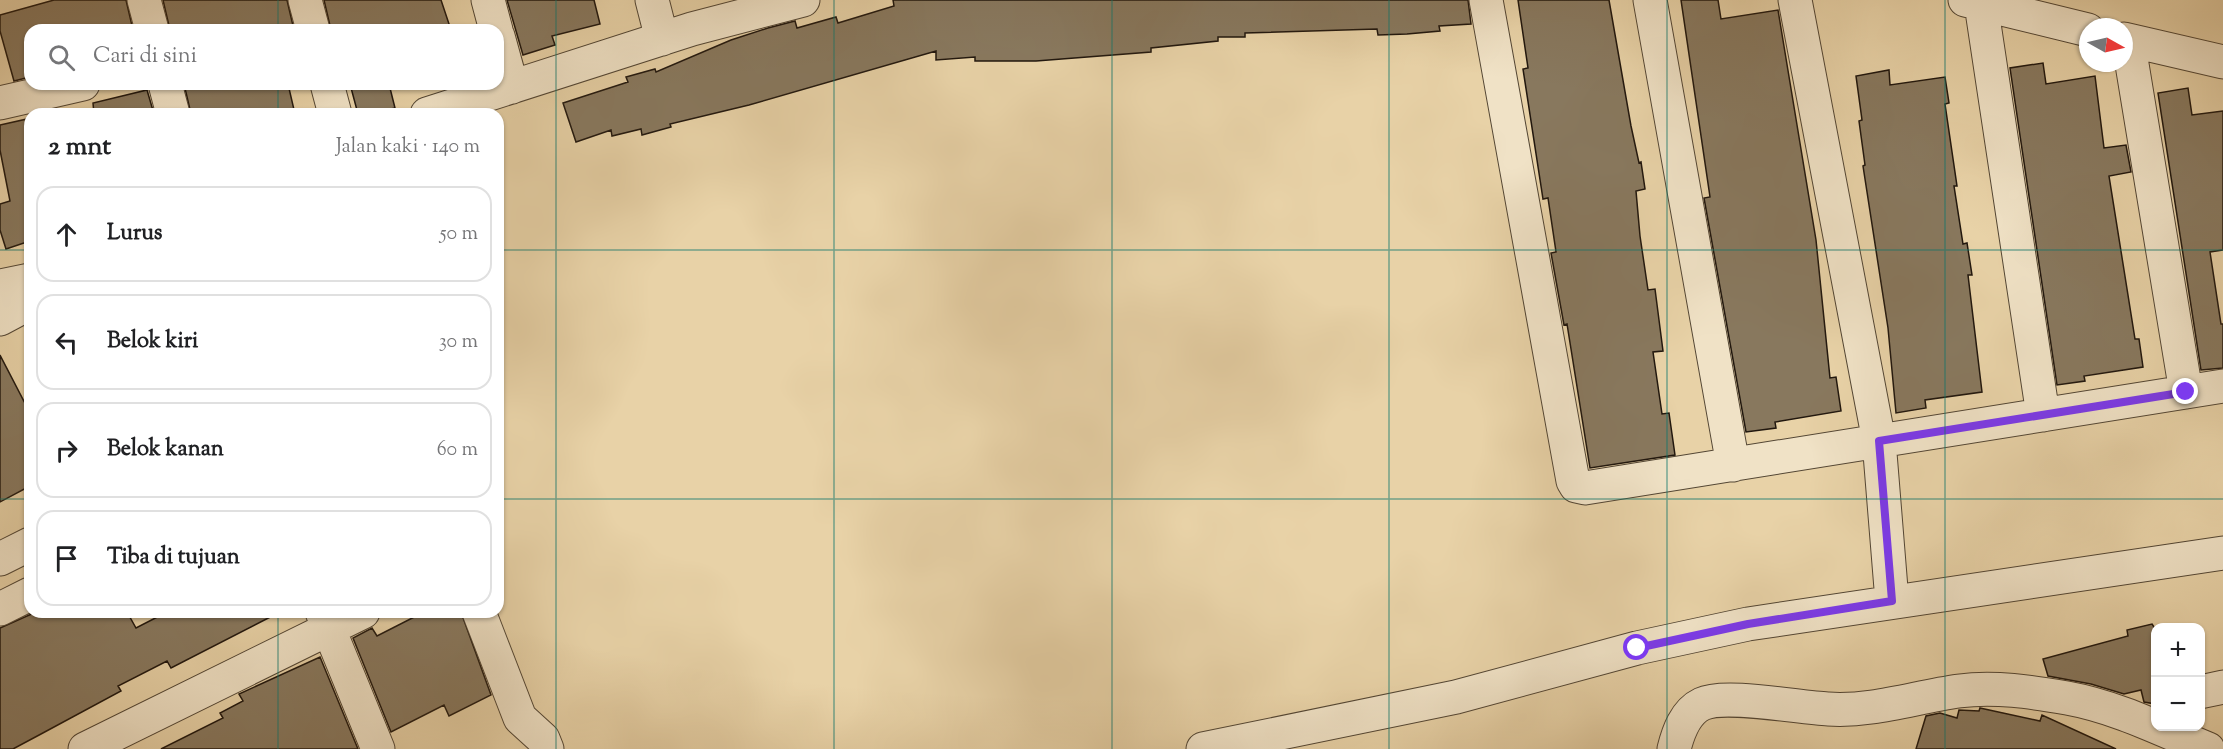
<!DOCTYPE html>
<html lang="id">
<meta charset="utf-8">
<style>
body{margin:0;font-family:"Sorts Mill Goudy",serif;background:#f6f6f6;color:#202124}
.controls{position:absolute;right:18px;bottom:18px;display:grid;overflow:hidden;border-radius:12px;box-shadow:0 2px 4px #0004}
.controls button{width:54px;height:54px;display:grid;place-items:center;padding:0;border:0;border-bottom:2px solid #e0e0e0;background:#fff;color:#202124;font:30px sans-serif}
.compass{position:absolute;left:2079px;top:18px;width:54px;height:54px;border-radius:50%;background:#fff;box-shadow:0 2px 4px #0004;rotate:98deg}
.stop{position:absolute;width:18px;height:18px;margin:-14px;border:4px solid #7c3aed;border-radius:50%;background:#fff}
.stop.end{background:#7c3aed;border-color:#fff;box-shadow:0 2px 6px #0008}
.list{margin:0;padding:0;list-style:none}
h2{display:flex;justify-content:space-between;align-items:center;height:78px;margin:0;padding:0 24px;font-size:26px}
h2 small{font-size:20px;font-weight:400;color:#757577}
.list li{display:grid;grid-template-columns:39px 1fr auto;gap:18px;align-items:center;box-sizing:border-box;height:96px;margin:0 12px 12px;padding:0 12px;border:2px solid #e0e0e0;border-radius:18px}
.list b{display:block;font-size:22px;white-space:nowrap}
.list em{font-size:20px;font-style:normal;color:#757577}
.icon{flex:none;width:33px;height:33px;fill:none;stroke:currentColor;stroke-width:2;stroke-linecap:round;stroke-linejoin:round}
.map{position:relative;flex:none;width:2223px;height:749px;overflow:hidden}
.search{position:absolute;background:#fff;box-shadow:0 2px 4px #0004;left:24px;top:24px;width:480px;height:66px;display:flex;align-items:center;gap:15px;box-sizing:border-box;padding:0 21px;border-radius:18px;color:#757577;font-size:22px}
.panel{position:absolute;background:#fff;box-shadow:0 2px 4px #0004;left:24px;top:108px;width:480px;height:510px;border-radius:18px}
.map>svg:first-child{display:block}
.building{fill:#88785e;stroke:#21170e;stroke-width:1.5}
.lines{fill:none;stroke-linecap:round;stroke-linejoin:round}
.minor-casing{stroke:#534634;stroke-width:35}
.tertiary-casing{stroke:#534634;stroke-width:35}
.minor{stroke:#f0e2c6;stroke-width:33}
.tertiary{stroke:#f0e2c6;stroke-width:33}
.route{stroke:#7c3aed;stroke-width:8}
.grid{fill:none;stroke:#0f766e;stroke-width:1.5;stroke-opacity:0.55}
</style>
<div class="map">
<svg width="2223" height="749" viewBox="0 0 2223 749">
<rect width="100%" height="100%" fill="#e8d2a7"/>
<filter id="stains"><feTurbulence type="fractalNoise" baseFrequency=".00333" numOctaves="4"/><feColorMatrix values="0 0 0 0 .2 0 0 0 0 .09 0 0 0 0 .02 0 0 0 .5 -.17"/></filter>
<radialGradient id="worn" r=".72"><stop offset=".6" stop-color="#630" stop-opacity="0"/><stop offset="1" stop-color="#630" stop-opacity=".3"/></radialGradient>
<!-- building -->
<path class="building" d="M54,0H126L133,30H30V77L14,81L0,31V15Z
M163,0H287L294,30H170Z
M324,0H441L451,30H331Z
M507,0H594L600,24L552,36L555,45L523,55Z
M893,0H1468L1471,24L1439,26L1440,31L1407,34L1378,35L1377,29L1245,33V37H1218V41L1151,48V52L1036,61H975V57L936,60V51L749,105L670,124L671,127L642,135L641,129L612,136L611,130L576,142L563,103L628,82L626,77L655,69L656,72L731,40L768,28L795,21L797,28L836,17L838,23L894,6Z
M1518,0H1609L1631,126L1639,163L1641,162L1645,189L1636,191L1640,236L1648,290L1655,289L1663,351L1653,352L1662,414L1669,413L1675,455L1590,468L1567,324L1564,325L1551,253L1556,252L1548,198L1543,199L1523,69L1528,68Z
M1681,0H1718L1721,19L1778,10L1816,240L1830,378L1836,377L1841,411L1775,422L1776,428L1746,432L1704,198L1710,197Z
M2043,63L2046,84L2095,76L2104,148L2126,145L2131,172L2109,176L2135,339H2139L2143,367L2084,376L2085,381L2057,385L2010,68Z
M1889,70L1890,85L1945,77L1949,103L1945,104L1957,186H1954L1963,244L1967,243L1972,275H1968L1982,392L1925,400L1926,408L1896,413L1888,328L1863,166L1865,165L1859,121L1862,120L1856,76Z
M184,84H288L295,114H191Z
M350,84H389L395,108L372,114H358Z
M2188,88L2192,115L2223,111V250L2210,252L2221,324H2223V368L2201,370L2158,93Z
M147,90L154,114H94L93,103Z
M27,119L30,134V241L6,249L0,230V204L10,201L0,150V125Z
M0,355L30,413V486L0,502Z
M36,612H127L136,628L167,612H280L171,668L167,661L118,686L121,691L41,734L13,749H0V628Z
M424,612H461L491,695L449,716L444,705L391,732L353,638L372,628L377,636Z
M2152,624L2156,630V704L2144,702L2141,690L2124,694L2091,684L2048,676L2043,659L2128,636L2127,630Z
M320,657L358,749H161L223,718L220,713L243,701L239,694Z
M1980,708L2040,721L2042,715L2116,749H1916L1926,716L1940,713L1957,718L1959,710L1979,711Z"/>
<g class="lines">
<!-- minor casing -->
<g class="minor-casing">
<path id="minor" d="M144,0L152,30
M305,0L313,30
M488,0L496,30
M652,0L662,39
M1486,0L1573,481L1576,486L1585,488L2223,386
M1650,0L1733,465
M1795,0L1879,441L1892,601
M1965,0L2088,30
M1981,4L2043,415
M498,36L512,87
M2124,39L2223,62
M2128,40L2186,392
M165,84L173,114
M327,84L335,114
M0,103L83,84
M427,114L692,29L803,0
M0,286L30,280
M0,319L30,303
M322,612L378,749
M2200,692L2223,687
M85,749L363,612
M1203,749L1456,697L1637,648L1748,624L2223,553
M1674,749C1678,733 1685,712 1702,704C1725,693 1800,708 1828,709C1873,712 1915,697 1959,691C1994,686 2032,692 2067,698C2117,707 2162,730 2208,749"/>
</g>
<!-- tertiary casing -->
<g class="tertiary-casing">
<path id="tertiary" d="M0,559L30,544
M0,609L30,594
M479,612L520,718L543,739L547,749"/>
</g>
<!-- minor -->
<use href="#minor" class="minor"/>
<!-- tertiary -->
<use href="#tertiary" class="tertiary"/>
</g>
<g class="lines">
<!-- route -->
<path class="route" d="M1637,648L1748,624L1892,601L1879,441L2186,392"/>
</g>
<!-- grid -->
<path class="grid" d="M278,0V30M556,0V749M834,0V749M1112,0V749M1389,0V749M1667,0V749M1945,0V749M278,84V114M0,250H30M498,250H2223M0,499H30M498,499H2223M278,612V749"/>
<rect width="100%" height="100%" filter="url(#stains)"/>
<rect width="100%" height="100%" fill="url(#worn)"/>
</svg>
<div class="controls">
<button>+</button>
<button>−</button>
</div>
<svg class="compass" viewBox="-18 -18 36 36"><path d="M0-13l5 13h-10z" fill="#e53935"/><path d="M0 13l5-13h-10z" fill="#757577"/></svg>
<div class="stop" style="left:1637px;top:648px"></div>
<div class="stop end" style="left:2186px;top:392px"></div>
<div class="search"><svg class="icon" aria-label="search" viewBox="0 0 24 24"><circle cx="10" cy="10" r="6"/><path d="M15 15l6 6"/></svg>Cari di sini</div>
<section class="panel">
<h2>2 mnt<small>Jalan kaki · 140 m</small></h2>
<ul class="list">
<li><svg class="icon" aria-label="ahead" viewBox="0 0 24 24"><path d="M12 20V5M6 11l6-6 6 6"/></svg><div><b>Lurus</b></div><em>50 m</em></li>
<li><svg class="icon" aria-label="left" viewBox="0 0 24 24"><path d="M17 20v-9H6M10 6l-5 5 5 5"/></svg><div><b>Belok kiri</b></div><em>30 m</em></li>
<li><svg class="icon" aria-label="right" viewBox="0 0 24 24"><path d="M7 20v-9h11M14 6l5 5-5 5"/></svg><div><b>Belok kanan</b></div><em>60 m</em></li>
<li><svg class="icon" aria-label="arrive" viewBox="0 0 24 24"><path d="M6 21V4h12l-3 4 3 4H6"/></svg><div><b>Tiba di tujuan</b></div></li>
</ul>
</section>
</div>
